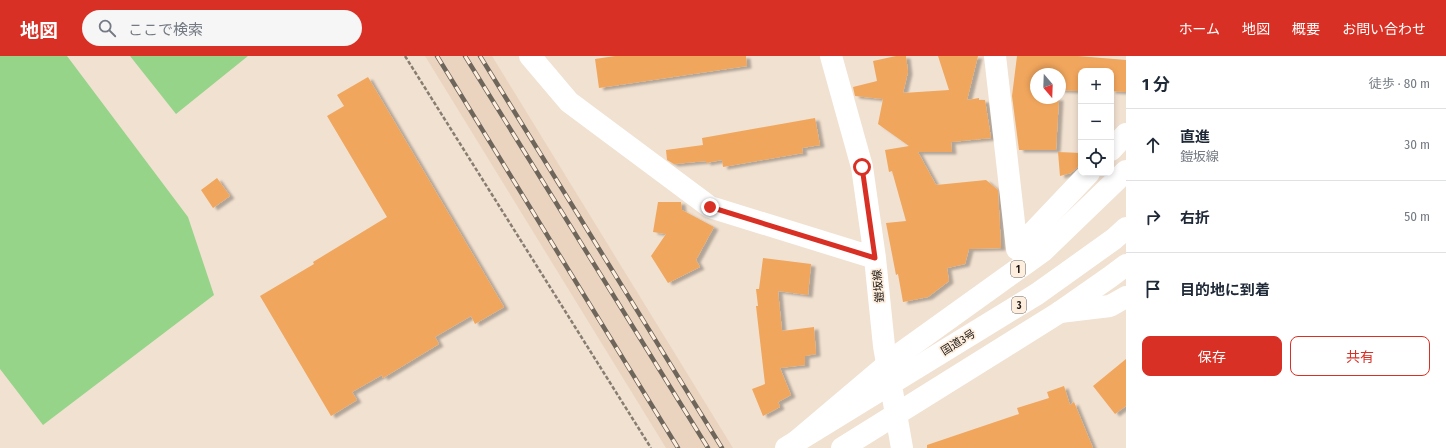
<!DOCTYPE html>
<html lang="ja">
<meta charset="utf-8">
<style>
body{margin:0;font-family:"Fira Sans Condensed","Noto Sans JP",sans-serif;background:#f6f6f7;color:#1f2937}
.controls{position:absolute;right:12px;top:12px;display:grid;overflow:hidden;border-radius:8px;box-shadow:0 2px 6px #0003}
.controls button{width:36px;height:36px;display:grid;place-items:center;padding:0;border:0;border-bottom:1px solid #e0e1e3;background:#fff;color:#1f2937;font:20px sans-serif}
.compass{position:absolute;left:1030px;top:12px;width:36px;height:36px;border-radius:50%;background:#fff;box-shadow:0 2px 6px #0003;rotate:161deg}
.stop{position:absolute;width:12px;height:12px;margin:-9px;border:3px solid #d93025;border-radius:50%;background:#fff}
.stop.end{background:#d93025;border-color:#fff;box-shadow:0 1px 4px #0008}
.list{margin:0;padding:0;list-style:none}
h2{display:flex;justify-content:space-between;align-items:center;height:52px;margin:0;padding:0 16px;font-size:17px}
h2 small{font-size:13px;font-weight:400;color:#747a83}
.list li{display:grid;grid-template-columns:26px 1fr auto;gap:12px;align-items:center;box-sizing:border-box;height:72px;padding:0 16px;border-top:1px solid #e0e1e3}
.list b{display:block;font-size:15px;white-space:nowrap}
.list p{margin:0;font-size:13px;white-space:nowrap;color:#747a83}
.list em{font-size:13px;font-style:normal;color:#747a83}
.actions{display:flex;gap:8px;padding:12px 16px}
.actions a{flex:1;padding:9px 0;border:1px solid #d93025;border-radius:8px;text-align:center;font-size:14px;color:#d93025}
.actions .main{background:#d93025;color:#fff}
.icon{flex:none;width:22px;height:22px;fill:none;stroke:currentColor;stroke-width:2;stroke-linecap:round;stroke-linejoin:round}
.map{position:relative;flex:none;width:1126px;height:392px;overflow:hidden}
header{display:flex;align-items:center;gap:24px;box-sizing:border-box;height:56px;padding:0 20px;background:#d93025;color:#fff}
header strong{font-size:19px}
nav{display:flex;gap:22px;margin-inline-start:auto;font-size:14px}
.search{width:280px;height:36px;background:#f6f6f7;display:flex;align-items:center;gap:10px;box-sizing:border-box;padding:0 14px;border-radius:22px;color:#747a83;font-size:15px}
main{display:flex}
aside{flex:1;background:#fff}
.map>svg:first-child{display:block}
.built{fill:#ead4bf}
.green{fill:#96d48a}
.building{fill:#f1a65d;filter:url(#shadow)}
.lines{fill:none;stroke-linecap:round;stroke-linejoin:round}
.path{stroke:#887d72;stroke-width:2.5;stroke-dasharray:4 2;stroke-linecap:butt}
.minor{stroke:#fff;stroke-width:22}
.trunk{stroke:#fff;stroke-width:22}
.motorway{stroke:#fff;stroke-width:22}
.rail-casing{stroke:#6e655b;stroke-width:4.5}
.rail{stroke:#feeede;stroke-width:3;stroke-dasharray:9;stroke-linecap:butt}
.route{stroke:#d93025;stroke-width:5}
.labels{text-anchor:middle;stroke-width:3.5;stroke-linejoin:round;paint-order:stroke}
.shield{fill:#feeede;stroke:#60574e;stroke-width:1}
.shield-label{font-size:10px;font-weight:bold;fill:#1c1611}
.street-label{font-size:11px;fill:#1c1611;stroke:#feeede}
</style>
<header>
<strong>地図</strong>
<div class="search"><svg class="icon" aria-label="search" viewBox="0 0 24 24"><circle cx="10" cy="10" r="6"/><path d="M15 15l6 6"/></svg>ここで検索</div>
<nav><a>ホーム</a><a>地図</a><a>概要</a><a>お問い合わせ</a></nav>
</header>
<main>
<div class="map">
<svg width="1126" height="392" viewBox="0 0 1126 392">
<defs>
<filter id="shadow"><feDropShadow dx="4.5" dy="2.5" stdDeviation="1" flood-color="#0004"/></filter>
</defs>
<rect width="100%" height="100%" fill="#f1e1d1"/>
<!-- built -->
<path class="built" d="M425,0H492L733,392H666Z"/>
<!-- green -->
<path class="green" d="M0,0H67L188,161L214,239L43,369L0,313Z
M130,0H248L176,58Z"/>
<!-- building -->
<path class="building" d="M615,0H746L747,10L599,32L595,3Z
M896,0H906L908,16L903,37L949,34L938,0H978L967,44L979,42V44H985L991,82L951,86L952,96H918L936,129L986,124L998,134L1001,192L969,193L965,208L947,212L949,225L928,241L903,246L898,218L896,219L886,167L906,165L892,115L889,116L885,94L909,90L878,68L883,43L855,40L853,31L877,25L873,5Z
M1017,0H1078L1126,4V36L1111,35V15H1081V32H1078V35L1060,34V18H1036V42H1059L1056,94H1019L1012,40Z
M368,21L504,251L475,268L471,260L435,281L439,288L383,322L382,319L352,336L357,344L331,360L260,240L314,208L313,206L387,161L327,60L344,50L337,39Z
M815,62L820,89L802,92L803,97L723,111L722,104L706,107V105L674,108L667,104L666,94L703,89L702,82Z
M1058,96L1081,97V108L1071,117L1060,120Z
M217,122L230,140L213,152L201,134Z
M658,146H681L682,154L714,171L696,204L700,211L668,227L651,200L666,178L653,176Z
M763,202L811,208L808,239L778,235L782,275L814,271L816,298L805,300V309L780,312L791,339L778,346L780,351L763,360L752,333L765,328L756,250H758L756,233H759Z
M1126,303V350L1115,358L1093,330Z
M1064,330L1070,349L1074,346L1093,392H927V389L1019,358L1017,352L1049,342L1047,336Z"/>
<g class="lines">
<!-- path -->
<path class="path" d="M405,0L651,392"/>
<!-- minor -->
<path class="minor" d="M530,0L569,46L710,151L875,202
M831,0L862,111L875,202L884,290L902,392
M995,0L1017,193
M1111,94L1126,78
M1017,193L1089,117"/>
<!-- trunk -->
<path class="trunk" d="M786,392L1037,238L1114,183L1126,172
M842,392L1060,256L1110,221L1126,209"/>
<!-- motorway -->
<path class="motorway" d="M1060,256L1110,250L1126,241
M797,385L901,297L1043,195L1126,115"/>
<!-- rail casing -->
<g class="rail-casing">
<path id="rail" d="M437,0L678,392
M465,0L708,392
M480,0L722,392"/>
</g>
<!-- rail -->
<use href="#rail" class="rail"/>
</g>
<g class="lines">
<!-- route -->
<path class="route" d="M710,151L875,202L862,111"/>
</g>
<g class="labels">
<!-- shield labels -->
<g class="shield">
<rect x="1011" y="205" width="14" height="16" rx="3"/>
<rect x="1012" y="241" width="14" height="16" rx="3"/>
</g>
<g class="shield-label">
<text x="1018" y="217">1</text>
<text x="1019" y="253">3</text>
</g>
<!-- street labels -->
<g class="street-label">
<text transform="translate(878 230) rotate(-96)" y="4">鎧坂線</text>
<text transform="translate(958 286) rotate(-32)" y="4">国道3号</text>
</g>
</g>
</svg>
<div class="controls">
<button>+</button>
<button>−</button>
<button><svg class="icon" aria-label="locate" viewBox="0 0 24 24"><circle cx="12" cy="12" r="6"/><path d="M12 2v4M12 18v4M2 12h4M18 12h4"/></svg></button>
</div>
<svg class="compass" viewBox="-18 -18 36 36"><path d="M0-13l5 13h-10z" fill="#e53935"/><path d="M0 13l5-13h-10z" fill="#747a83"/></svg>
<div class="stop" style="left:862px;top:111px"></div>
<div class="stop end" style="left:710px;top:151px"></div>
</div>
<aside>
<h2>1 分<small>徒歩 · 80 m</small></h2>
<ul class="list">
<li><svg class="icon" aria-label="ahead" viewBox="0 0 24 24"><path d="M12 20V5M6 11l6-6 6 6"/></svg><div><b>直進</b><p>鎧坂線</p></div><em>30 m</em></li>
<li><svg class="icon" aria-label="right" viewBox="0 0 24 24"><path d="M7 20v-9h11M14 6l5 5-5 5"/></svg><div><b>右折</b></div><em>50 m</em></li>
<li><svg class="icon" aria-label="arrive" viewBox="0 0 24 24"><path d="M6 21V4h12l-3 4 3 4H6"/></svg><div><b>目的地に到着</b></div></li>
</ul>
<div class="actions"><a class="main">保存</a><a>共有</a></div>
</aside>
</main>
